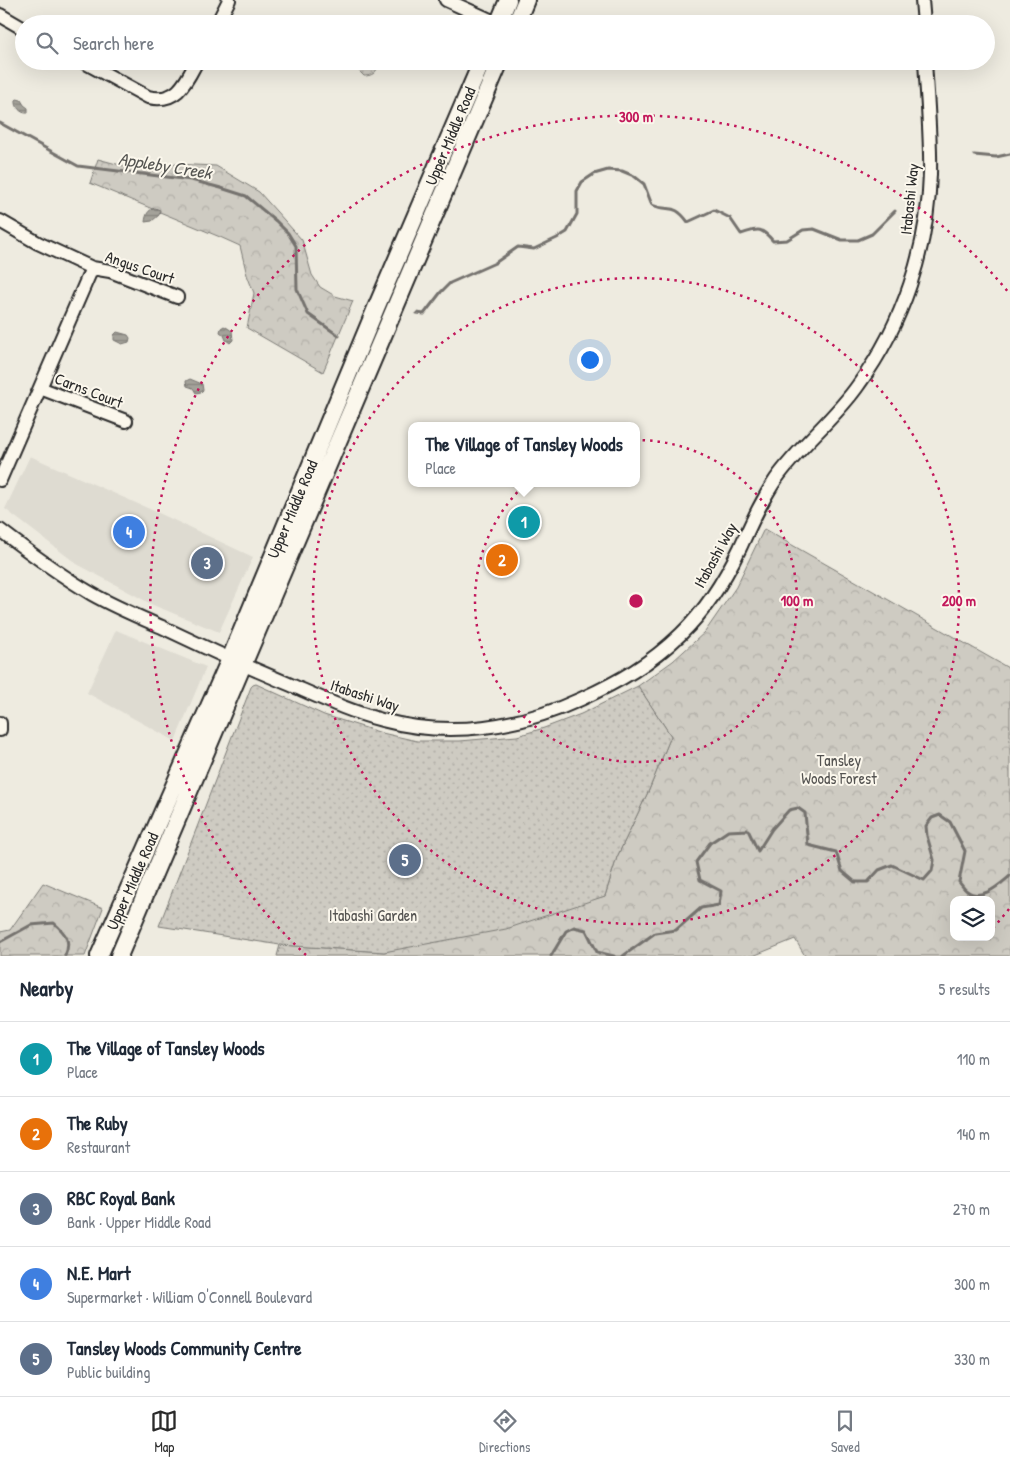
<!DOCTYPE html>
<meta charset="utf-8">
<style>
body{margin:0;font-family:"Patrick Hand",sans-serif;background:#f2f2f3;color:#1f2937}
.controls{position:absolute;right:15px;bottom:15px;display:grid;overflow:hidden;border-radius:10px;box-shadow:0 5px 20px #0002}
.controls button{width:45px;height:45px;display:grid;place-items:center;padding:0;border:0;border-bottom:1px solid #e0e1e3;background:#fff;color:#1f2937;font:25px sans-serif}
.you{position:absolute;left:589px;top:359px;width:18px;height:18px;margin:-12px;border:4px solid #fff;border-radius:50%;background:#1a73e8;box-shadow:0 0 0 8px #1a73e833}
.badge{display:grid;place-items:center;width:32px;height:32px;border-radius:50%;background:#2b2b2b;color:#fff;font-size:16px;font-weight:700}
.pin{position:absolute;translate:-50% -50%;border:2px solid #fff;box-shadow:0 1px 5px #0006}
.popup{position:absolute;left:408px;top:422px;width:232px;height:65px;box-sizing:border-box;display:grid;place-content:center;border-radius:10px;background:#fff;filter:drop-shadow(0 1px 4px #0005);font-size:16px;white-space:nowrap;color:#747a83}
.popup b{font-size:19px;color:#1f2937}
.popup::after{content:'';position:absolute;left:50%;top:100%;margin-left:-10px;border:10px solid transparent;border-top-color:#fff}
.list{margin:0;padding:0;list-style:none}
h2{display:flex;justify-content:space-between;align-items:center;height:65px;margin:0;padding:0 20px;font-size:21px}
h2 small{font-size:16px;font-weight:400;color:#747a83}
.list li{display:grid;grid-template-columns:32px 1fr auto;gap:15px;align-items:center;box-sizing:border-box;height:75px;padding:0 20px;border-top:1px solid #e0e1e3}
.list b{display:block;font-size:19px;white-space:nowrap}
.list p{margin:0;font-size:16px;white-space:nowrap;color:#747a83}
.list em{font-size:16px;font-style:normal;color:#747a83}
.icon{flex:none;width:28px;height:28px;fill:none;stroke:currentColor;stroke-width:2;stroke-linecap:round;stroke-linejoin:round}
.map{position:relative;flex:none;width:1010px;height:956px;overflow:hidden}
.search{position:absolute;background:#fff;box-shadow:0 5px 20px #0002;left:15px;right:15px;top:15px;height:55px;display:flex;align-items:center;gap:12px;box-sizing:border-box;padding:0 18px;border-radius:28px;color:#747a83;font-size:19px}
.sheet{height:440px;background:#fff}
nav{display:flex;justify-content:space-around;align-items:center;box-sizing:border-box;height:70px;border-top:1px solid #e0e1e3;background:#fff;font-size:14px;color:#747a83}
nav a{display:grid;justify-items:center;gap:2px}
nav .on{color:#2b2b2b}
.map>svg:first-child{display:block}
.built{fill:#dedbd1}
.forest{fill:url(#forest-crowns);stroke:#7c7b76;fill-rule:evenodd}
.park{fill:url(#park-dots);stroke:#7c7b76}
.water{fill:url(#water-rules);stroke:#74726e}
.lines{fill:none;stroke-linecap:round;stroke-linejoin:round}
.stream{stroke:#74726e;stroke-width:3}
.minor-casing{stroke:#2b2b2b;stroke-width:16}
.major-casing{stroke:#2b2b2b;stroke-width:20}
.minor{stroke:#fbf7ec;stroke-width:12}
.major{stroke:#fbf7ec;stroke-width:16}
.ring{fill:none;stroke:#c2185b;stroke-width:2.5;stroke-dasharray:2.5 5}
.labels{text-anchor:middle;stroke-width:4;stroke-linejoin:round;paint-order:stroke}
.street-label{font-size:16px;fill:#2b2b2b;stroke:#fbf7ec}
.park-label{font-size:16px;fill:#545351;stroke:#fbf7ec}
.water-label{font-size:18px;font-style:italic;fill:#555552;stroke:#fbf7ec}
.centre{fill:#c2185b;stroke:#fbf7ec;stroke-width:2.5}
.ring-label{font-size:15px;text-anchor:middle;font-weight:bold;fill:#c2185b;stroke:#fbf7ec;stroke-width:4;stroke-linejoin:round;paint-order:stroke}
</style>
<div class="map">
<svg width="1010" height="956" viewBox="0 0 1010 956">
<defs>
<pattern id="forest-crowns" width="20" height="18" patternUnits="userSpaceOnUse" patternTransform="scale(1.25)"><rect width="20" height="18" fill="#cecbc2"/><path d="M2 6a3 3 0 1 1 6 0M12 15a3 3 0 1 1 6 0" fill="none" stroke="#b1aea7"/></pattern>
<pattern id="park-dots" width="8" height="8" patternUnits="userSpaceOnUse" patternTransform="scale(1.25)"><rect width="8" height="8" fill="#cecbc2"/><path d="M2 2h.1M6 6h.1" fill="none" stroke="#b1aea7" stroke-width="1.8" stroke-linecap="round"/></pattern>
<pattern id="water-rules" width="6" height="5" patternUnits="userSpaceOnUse" patternTransform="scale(1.25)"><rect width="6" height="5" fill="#a4a29a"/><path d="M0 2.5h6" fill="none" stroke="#86847e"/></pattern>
</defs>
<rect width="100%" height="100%" fill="#eeebe0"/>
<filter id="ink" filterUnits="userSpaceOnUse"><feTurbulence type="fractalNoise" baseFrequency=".02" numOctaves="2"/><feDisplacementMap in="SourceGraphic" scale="10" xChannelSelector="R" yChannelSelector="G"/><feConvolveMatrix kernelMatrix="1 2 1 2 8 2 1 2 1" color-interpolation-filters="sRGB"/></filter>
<g filter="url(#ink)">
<!-- built -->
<path class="built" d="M30,456L163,515L253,557L219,632L153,605L77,564L5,509Z
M116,630L206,667L175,741L87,693Z"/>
<!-- forest -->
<path class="forest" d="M98,159L124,166L154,168L173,164L216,166L259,192L302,240L312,275L320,287L335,296L353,301L323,372L247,328L254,293L247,275L240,246L220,237L90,183Z
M764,529L1010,669V956H805L795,939L753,956H277L280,945L384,952L605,896L617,857L649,790L671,736L638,686L673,661L705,632L736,587ZM954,900H991V937H954Z
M43,883L103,908L85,956H0V932L10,930Z"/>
<!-- park -->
<path class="park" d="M359,61H376C380,71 373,76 364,76L358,70Z
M256,684L324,715L382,733L417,741H460L517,736L544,728L581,714L638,686L671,736L649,790L617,857L605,896L506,929L384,952L280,945L159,926L251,687L253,685Z"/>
<!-- water -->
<path class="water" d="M17,99L21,100L24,105L28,108V113C21,114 15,107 16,100Z
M155,208L160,210L159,215L152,221L145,222C146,214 148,210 155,208Z
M224,326L226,327L232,331L233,340L230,343L226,340L224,335L220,332L221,328Z
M117,332L128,335L130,338L129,342L122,344L114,340V335Z
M190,379L202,384L203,390L201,392L196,393L193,388L187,386L186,381Z"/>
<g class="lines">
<!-- stream -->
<path class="stream" d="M0,123L78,166L191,180L221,188L246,196L276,221L288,233L296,246L297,289L308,314L339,336
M974,155L996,157L1010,154
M417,313L424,314L441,292L450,283L495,263L518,247L534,249L557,238L567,232L577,214V191L582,182L594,174L608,170L622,171L634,176L644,184L652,205C670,213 673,202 688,222L714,210L730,218L741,234C758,229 760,226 773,241L787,240L803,230L814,229L842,240H858L872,234L895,211
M0,942L31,925L54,923C65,933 72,940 65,956
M551,956L566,931L574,927L586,930L597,952L614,956
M623,956L655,933L676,930L701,908L719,905L721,891L700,880L696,862L710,843L728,831L748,830L758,851L772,829L789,810L798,808L805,813L808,845L836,852L842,871L855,882H868L879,870L892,865L924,880L932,871L934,860L927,836L926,826L932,818L940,815L950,822L965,851L959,882C961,884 964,889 967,891C981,902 999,885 1010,876"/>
<!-- minor casing -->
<g class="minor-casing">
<path id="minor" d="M446,0L499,24
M922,0L924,24
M0,15L24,29
M217,24L229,0
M82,61L148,97C177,104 186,82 197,61
M0,221L38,243L92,268L0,480
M92,268L110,271L177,297
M40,388L126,421
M0,530C30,553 60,575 92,594C115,607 139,617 162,627C179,635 196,643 213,651C239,663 265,674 291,685C321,698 351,712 382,720C449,738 519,728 581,699C620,681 650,664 681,634C706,610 725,579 740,548C751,524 761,501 776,479C800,445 835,419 859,384C903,324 928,248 930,174C931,136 927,98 925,61
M0,723V730"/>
</g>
<!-- major casing -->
<g class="major-casing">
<path id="major" d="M498,24L508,0
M516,24L526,0
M99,956L230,659L376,308L482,61
M119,956L500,61"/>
</g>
<!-- minor -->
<use href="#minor" class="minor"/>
<!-- major -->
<use href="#major" class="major"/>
</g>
</g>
<!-- distance rings -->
<g class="ring">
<circle cx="636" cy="601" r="161"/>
<circle cx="636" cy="601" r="323"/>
<path d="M1009 909A484 484 0 0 1 993 928M306 955A484 484 0 1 1 1009 293"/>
</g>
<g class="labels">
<!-- street labels -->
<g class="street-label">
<text transform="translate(450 136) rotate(-67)" y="6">Upper Middle Road</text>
<text transform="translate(909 199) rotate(-84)" y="6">Itabashi Way</text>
<text transform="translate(140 267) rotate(19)" y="6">Angus Court</text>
<text transform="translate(89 390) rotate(21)" y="6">Carns Court</text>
<text transform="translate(292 509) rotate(-67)" y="6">Upper Middle Road</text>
<text transform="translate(715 555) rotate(-61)" y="6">Itabashi Way</text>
<text transform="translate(365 695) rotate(18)" y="6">Itabashi Way</text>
<text transform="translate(132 881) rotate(-66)" y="6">Upper Middle Road</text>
</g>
<!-- park labels -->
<g class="park-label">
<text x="839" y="766">Tansley<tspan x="839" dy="18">Woods Forest</tspan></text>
<text x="373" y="921">Itabashi Garden</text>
</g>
<!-- water labels -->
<g class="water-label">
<text transform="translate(165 166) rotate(9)" y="6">Appleby Creek</text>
</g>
</g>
<circle cx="636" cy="601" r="8" class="centre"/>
<g class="ring-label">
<text x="636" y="122">300 m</text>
<text x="797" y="606">100 m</text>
<text x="959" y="606">200 m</text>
</g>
</svg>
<div class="controls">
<button><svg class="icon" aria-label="layers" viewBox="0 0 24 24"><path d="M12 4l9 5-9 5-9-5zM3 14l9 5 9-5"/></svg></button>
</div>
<div class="you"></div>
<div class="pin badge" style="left:524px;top:522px;background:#0f9aa8">1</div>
<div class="popup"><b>The Village of Tansley Woods</b>Place</div>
<div class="pin badge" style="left:502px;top:560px;background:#e8710a">2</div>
<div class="pin badge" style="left:207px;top:563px;background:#5c6f8a">3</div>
<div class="pin badge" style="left:129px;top:532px;background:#3f7fe0">4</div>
<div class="pin badge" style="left:405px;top:860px;background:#5c6f8a">5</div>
<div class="search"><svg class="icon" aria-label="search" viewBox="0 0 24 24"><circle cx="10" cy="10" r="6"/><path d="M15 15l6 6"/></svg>Search here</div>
</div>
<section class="sheet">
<h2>Nearby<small>5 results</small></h2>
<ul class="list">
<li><span class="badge" style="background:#0f9aa8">1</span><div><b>The Village of Tansley Woods</b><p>Place</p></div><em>110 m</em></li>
<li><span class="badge" style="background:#e8710a">2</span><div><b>The Ruby</b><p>Restaurant</p></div><em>140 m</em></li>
<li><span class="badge" style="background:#5c6f8a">3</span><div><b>RBC Royal Bank</b><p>Bank · Upper Middle Road</p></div><em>270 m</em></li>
<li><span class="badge" style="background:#3f7fe0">4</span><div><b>N.E. Mart</b><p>Supermarket · William O'Connell Boulevard</p></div><em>300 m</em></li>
<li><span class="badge" style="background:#5c6f8a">5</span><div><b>Tansley Woods Community Centre</b><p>Public building</p></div><em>330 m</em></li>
</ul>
</section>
<nav>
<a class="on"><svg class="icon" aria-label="map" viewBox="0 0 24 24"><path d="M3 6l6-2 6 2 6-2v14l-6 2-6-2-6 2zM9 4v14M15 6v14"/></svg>Map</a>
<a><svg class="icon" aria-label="directions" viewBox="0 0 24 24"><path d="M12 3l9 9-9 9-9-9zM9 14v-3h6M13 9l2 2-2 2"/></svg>Directions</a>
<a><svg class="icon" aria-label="saved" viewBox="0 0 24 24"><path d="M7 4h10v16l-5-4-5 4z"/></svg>Saved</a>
</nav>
